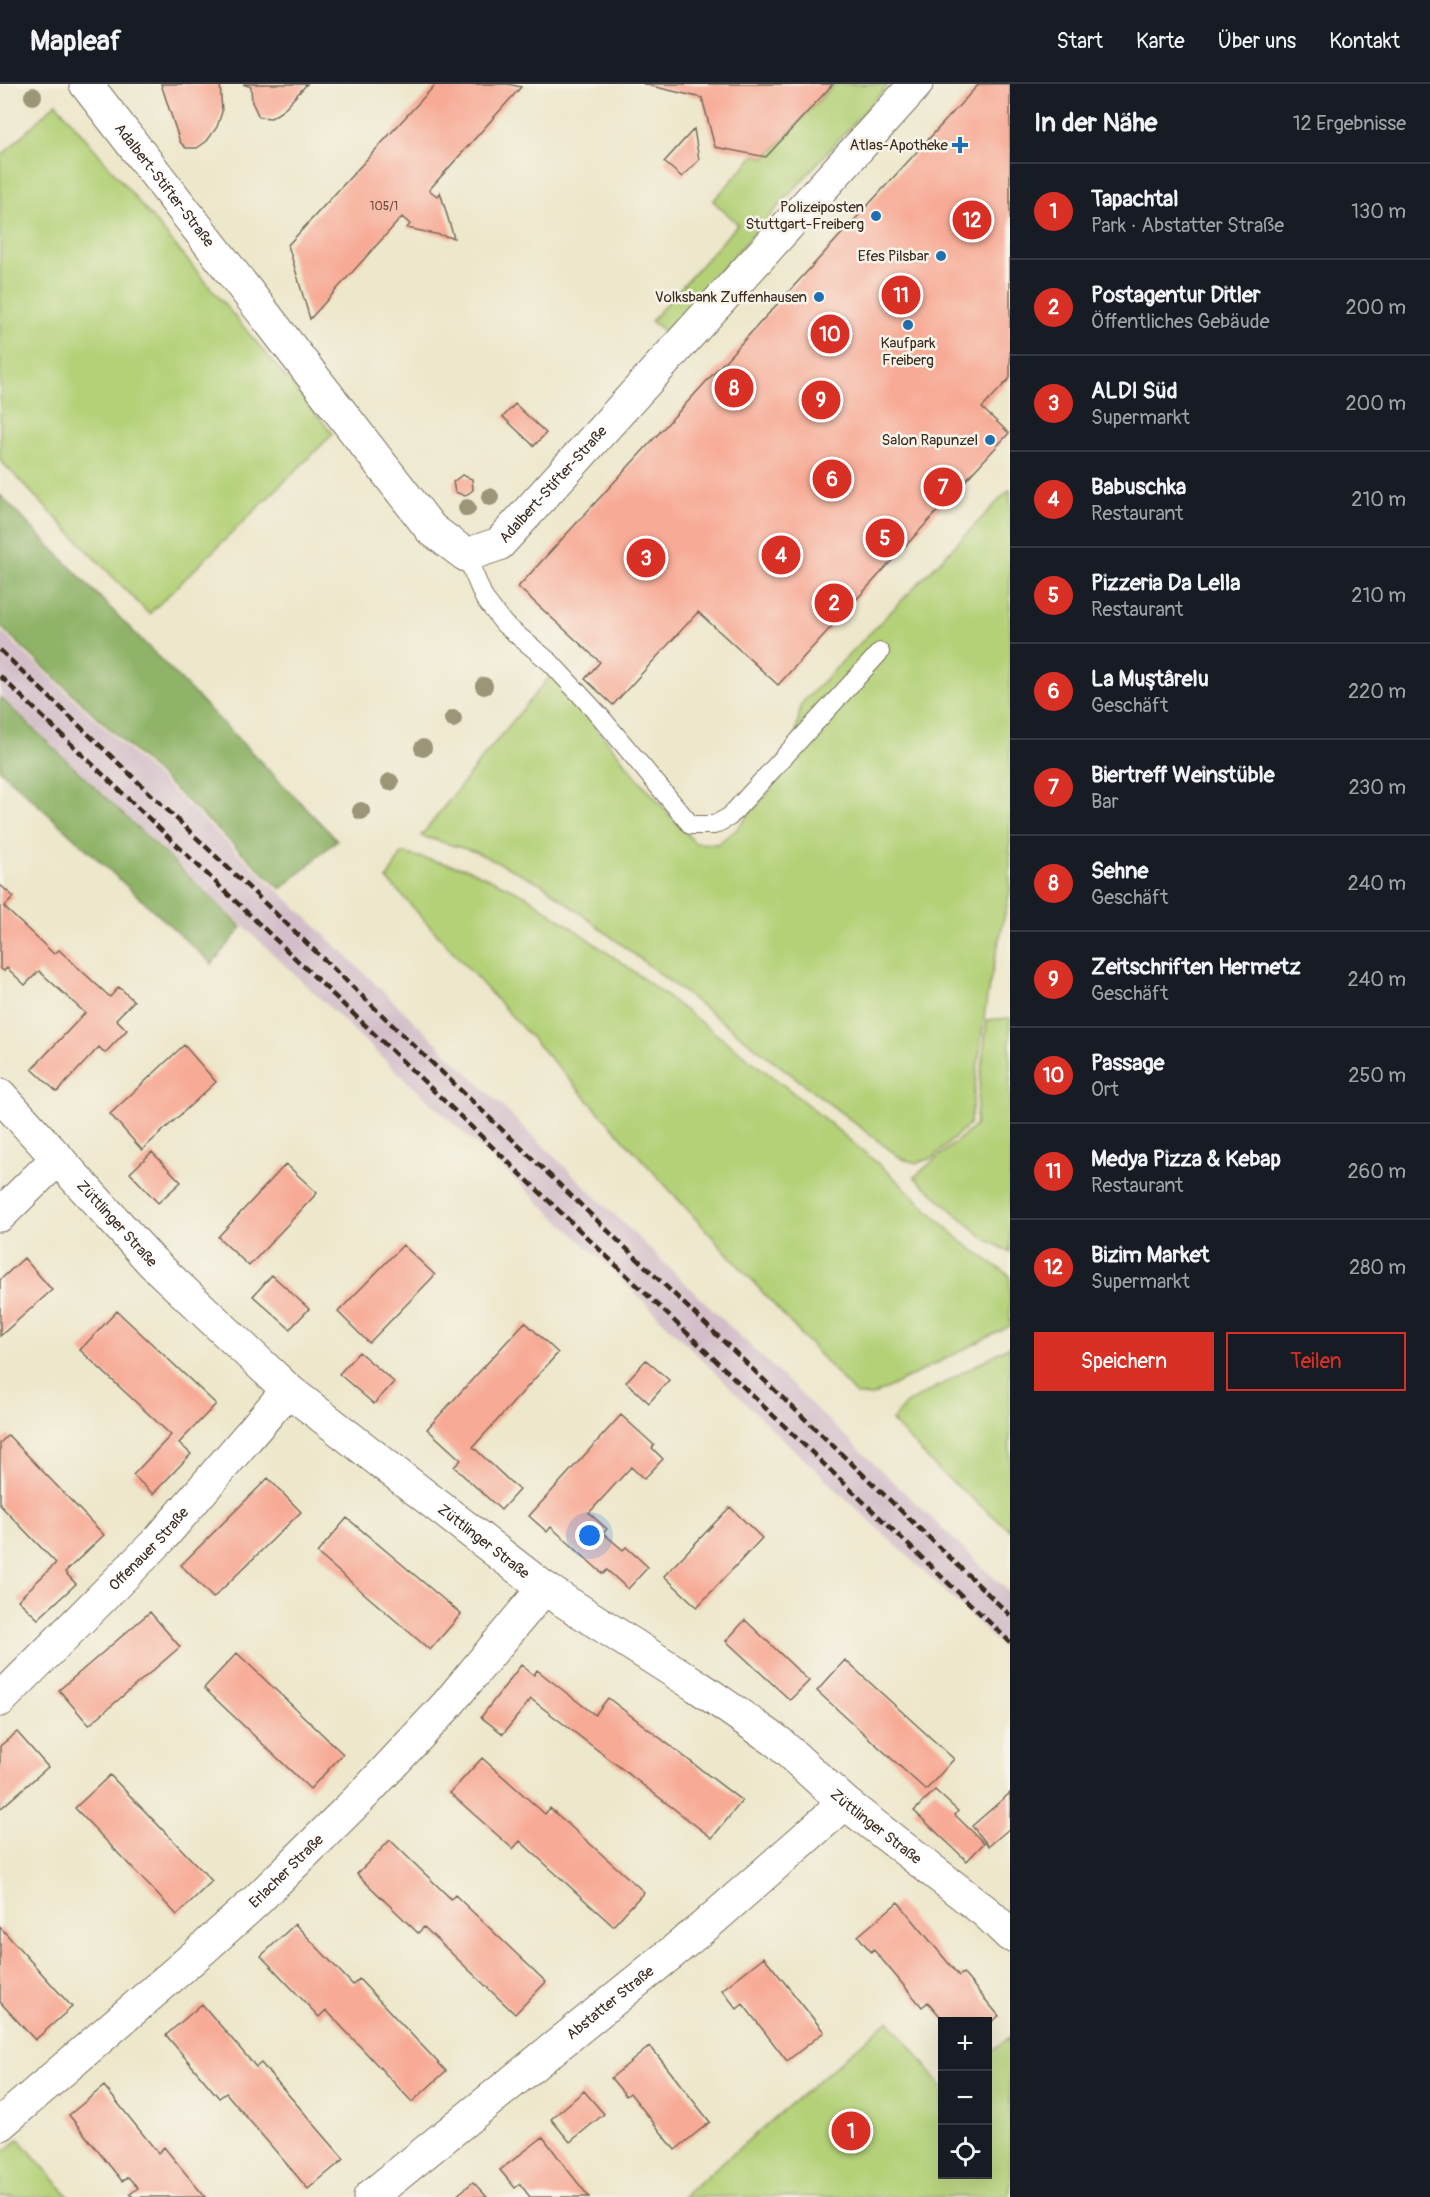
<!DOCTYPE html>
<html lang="de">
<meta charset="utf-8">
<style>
body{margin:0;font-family:Pangolin,sans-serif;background:#20242c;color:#f1f3f6}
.controls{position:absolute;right:18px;bottom:18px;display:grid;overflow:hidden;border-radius:0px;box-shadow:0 6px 24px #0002}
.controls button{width:54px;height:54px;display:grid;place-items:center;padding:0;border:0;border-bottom:2px solid #363941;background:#171b24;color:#f1f3f6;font:30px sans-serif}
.you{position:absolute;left:590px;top:1452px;width:21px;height:21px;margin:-15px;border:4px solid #fff;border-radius:50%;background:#1a73e8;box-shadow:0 0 0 9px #1a73e833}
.badge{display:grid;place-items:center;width:39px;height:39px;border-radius:50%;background:#d93025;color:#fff;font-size:20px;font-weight:700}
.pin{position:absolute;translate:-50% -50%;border:3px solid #fff;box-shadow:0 2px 6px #0006}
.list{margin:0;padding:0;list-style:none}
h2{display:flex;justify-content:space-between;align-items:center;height:78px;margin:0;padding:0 24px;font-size:26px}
h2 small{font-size:20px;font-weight:400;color:#9ea1a6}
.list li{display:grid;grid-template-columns:39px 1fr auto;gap:18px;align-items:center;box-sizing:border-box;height:96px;padding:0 24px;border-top:2px solid #363941}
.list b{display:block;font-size:22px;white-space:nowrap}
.list p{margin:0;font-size:20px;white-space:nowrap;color:#9ea1a6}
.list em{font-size:20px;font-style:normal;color:#9ea1a6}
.actions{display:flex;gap:12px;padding:18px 24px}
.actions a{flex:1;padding:14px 0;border:2px solid #d93025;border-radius:0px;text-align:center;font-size:21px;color:#d93025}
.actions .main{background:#d93025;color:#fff}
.icon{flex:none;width:33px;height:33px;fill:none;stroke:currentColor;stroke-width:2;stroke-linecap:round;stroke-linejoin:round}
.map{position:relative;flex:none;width:1010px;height:2113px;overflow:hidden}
header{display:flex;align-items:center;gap:36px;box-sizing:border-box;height:84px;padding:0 30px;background:#171b24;border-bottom:2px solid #363941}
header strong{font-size:28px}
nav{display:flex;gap:33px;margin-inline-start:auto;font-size:21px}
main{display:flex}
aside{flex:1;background:#171b24}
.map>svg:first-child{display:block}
.industrial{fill:#d2bdc8}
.green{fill:#b4d178;stroke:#787e4b;stroke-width:1.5}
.forest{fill:#8fb368;stroke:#656e43;stroke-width:1.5}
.building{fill:#f7aa95}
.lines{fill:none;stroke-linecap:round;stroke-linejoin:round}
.lane-casing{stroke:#796c5b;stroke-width:20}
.street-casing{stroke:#796c5b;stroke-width:35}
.lane{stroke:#fff;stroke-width:18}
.street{stroke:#fff;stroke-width:33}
.rail{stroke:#3b2a1e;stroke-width:4.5;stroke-dasharray:9 4.5;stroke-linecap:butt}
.tree{fill:#9c9678}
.poi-dot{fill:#1f6fb2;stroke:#f7f3e8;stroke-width:2}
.labels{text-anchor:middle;stroke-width:5;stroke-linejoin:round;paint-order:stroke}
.number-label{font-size:12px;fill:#6a4a3c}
.poi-label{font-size:15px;fill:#3b2a1e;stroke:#f7f3e8;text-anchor:end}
.street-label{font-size:15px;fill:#3b2a1e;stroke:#f7f3e8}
</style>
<header>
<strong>Mapleaf</strong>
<nav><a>Start</a><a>Karte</a><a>Über uns</a><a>Kontakt</a></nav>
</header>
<main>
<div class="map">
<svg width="1010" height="2113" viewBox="0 0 1010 2113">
<rect width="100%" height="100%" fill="#f7f3e8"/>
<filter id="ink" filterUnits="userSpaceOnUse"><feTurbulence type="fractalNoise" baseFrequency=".0167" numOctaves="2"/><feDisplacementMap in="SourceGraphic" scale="12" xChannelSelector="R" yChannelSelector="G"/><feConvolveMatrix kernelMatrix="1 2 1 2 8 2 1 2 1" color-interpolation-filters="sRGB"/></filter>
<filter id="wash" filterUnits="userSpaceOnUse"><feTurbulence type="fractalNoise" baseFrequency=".008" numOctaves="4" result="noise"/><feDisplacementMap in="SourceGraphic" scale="24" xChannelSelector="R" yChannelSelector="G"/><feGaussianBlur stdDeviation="1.35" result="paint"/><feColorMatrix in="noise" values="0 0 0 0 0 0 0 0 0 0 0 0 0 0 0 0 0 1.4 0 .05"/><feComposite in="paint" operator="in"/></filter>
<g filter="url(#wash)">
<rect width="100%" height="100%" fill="#ede7cb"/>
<!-- industrial -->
<path class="industrial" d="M0,546L301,828L741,1253L1010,1509V1571L946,1508L775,1348L604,1178L406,996L0,611Z"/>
<!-- green -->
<path class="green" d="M834,0H889L665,248L651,237L738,140L713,117L755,71L766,74Z
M56,19L333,350L149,530L0,376V73Z
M1010,405V807L987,912L970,1039L933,1074L917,1079L902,1075L542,800L476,768L421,752L488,667L552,590L641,698L695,759L717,760L735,747L790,683L801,620Z
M402,769L468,785L525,811L628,883L791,1007L889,1089L961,1157L1010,1192V1242L872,1312L856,1311L387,795Z
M1010,934V1168L985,1155L914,1093L975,1042L987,936Z
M1010,1262V1446L939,1387L892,1337L906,1320Z
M889,1936L942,2002V2090H988V1970L1010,1953V2113H682Z
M19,2055L69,2113H0V2071Z"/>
<!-- forest -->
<path class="forest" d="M0,411L337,756L281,805L0,542Z
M0,613L242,843L212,880L0,686Z"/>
<g id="blocks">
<!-- building -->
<path class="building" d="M161,0H220L222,28L217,43L207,57L197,64H186L180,58Z
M243,0H307L282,27L271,34L259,33L252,18L251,3Z
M436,0H508L521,3L429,106L437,112L440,108L454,154L407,144L410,140L402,133L310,235L288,161Z
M643,0H833L766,73L715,63L702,14Z
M979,0H1010V294L982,324L1009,349L778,601L698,528L613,621L585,595L600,578L518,503Z
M694,45L699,76L682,93L664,78Z
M515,320L546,349L534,362L503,333Z
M462,391L472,395L473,406L465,412L455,408L453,398Z
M0,801L14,813L4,823L54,870L59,866L110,913L119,903L134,917L116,935L127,946L105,969L99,963L57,1008L32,985L85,929L39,887L25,901L7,884L4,887L0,884Z
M184,961L216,998L142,1066L110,1030Z
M152,1068L181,1098L158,1119L130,1089Z
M286,1080L317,1109L249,1182L218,1153Z
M403,1161L435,1191L369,1259L338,1228Z
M24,1174L52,1206L0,1252V1196Z
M272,1191L309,1225L290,1245L253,1212Z
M117,1227L216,1320L179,1359L191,1370L153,1410L133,1391L171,1351L80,1266Z
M525,1238L558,1269L473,1363L519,1406L501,1426L454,1383L461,1376L427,1345Z
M359,1268L394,1298L374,1320L339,1290Z
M646,1276L669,1296L649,1319L626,1298Z
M621,1331L654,1361L652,1364L663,1375L644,1395L631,1383L589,1429L607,1445L603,1449L623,1466L626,1463L648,1483L628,1505L607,1486L603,1490L551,1443L547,1448L529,1432Z
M8,1351L104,1451L65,1488L76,1500L38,1535L18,1516L56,1479L0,1421V1359Z
M268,1394L301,1428L213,1514L181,1481Z
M730,1423L762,1454L697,1523L664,1492Z
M347,1434L461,1530L430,1566L317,1469Z
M150,1528L180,1563L89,1641L59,1606Z
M745,1536L809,1597L790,1616L726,1557Z
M237,1569L343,1670L310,1705L204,1604Z
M845,1576L954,1675L926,1706L817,1607Z
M521,1581L534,1591L537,1586L595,1631L608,1614L742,1717L712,1754L531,1615L503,1650L481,1633Z
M17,1648L48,1683L0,1725V1662Z
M482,1674L545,1730L550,1724L644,1808L613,1842L520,1757L513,1765L450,1709Z
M110,1691L212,1797L177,1831L75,1724Z
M935,1706L958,1727L955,1731L984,1759L967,1777L914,1727Z
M1010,1709V1744L989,1762L972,1742Z
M390,1756L451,1815L455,1811L546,1898L515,1930L424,1843L418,1849L357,1790Z
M898,1818L959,1892L963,1889L999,1932L988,1941V1938H945L928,1918L922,1923L873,1865L871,1868L858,1852Z
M295,1840L353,1901L359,1895L446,1987L412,2018L326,1926L319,1933L261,1872Z
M0,1843L72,1923L35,1956L0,1918Z
M764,1873L824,1948L787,1977L743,1920L737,1925L722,1906Z
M202,1920L256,1983L261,1979L344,2075L308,2105L226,2009L219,2014L166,1951Z
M650,1962L710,2038L675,2066L630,2009L626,2012L611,1994Z
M104,2002L158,2069L164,2063L205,2113H133L130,2110L138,2104L128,2093L122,2097L69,2031Z
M584,2007L604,2030L570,2058L551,2035Z
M543,2053L570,2089L589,2113H530L520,2100L515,2104L500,2086Z
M473,2098L487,2113H455Z"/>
</g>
</g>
<g filter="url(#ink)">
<use href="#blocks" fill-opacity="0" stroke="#796c5b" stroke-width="1.5"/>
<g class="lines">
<!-- lane casing -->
<g class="lane-casing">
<path id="lane" d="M466,471L484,514L504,540L551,579L599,631L691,741H714L729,733L880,568"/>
</g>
<!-- street casing -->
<g class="street-casing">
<g id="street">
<path id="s1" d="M86,0L431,445L466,471L499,460L916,0"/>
<path id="s2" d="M0,1011L153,1179L288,1306L544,1504L697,1602L778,1658L845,1719L987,1829L1010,1851"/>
<path d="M0,1131L58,1074"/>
<path id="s3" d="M0,1616L161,1454L288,1306"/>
<path id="s4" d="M0,2040L195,1872L255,1818L366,1708L447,1621L544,1504"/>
<path id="s5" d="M370,2113L706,1841L845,1719"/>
</g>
</g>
<!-- lane -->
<use href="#lane" class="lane"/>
<!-- street -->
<use href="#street" class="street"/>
<!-- rail -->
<path class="rail" d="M0,566L1010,1531
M0,592L1010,1558"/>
</g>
<!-- trees -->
<g class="tree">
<circle cx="33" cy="12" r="9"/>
<circle cx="490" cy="413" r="9"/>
<circle cx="467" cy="424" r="9"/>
<circle cx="484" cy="602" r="9"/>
<circle cx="453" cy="635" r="9"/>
<circle cx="423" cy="664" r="9"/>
<circle cx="390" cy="698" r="9"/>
<circle cx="361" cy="727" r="9"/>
</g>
</g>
<!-- markers -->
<g class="poi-dot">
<path d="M957 52h6v6h6v6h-6v6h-6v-6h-6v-6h6z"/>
<circle cx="876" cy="132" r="6"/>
<circle cx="941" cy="172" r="6"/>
<circle cx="819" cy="213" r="6"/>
<circle cx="908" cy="241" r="6"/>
<circle cx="990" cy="356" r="6"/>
</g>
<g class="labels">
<!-- number labels -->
<g class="number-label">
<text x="384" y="126">105/1</text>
</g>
<!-- poi labels -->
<g class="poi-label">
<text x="948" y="66">Atlas-Apotheke</text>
<text x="864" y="128">Polizeiposten<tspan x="864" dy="17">Stuttgart-Freiberg</tspan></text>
<text x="929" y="177">Efes Pilsbar</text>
<text x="807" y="218">Volksbank Zuffenhausen</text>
<text x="908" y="264" text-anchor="middle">Kaufpark<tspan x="908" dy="17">Freiberg</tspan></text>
<text x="978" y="361">Salon Rapunzel</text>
</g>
<!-- street labels -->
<g class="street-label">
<text dy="5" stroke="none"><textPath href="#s1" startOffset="128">Adalbert-Stifter-Straße</textPath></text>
<text dy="5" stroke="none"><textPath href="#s1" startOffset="722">Adalbert-Stifter-Straße</textPath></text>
<text dy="5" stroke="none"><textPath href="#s2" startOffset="174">Züttlinger Straße</textPath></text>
<text dy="5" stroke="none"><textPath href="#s2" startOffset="660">Züttlinger Straße</textPath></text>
<text dy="5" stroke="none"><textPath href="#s3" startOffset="212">Offenauer Straße</textPath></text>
<text dy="5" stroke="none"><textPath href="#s2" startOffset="1146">Züttlinger Straße</textPath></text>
<text dy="5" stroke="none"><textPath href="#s4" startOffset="382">Erlacher Straße</textPath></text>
<text dy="5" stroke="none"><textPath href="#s5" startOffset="309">Abstatter Straße</textPath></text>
</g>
</g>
</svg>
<div class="controls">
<button>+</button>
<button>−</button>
<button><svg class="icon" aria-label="locate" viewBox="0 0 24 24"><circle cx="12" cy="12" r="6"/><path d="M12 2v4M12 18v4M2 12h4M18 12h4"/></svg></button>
</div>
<div class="you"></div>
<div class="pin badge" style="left:851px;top:2047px">1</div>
<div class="pin badge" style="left:834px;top:519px">2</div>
<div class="pin badge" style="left:646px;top:474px">3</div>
<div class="pin badge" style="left:781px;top:471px">4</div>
<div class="pin badge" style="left:885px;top:454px">5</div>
<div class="pin badge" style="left:832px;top:395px">6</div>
<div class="pin badge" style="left:943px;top:403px">7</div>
<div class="pin badge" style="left:734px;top:304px">8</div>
<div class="pin badge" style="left:821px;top:316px">9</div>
<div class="pin badge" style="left:830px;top:250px">10</div>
<div class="pin badge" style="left:901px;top:211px">11</div>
<div class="pin badge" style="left:972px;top:136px">12</div>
</div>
<aside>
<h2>In der Nähe<small>12 Ergebnisse</small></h2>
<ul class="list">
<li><span class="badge">1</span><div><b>Tapachtal</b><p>Park · Abstatter Straße</p></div><em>130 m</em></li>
<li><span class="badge">2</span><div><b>Postagentur Ditler</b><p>Öffentliches Gebäude</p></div><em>200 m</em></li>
<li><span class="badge">3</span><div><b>ALDI Süd</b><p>Supermarkt</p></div><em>200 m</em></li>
<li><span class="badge">4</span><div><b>Babuschka</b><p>Restaurant</p></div><em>210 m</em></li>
<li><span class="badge">5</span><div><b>Pizzeria Da Lella</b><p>Restaurant</p></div><em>210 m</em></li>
<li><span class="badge">6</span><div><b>La Muştârelu</b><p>Geschäft</p></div><em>220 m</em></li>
<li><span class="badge">7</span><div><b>Biertreff Weinstüble</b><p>Bar</p></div><em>230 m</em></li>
<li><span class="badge">8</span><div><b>Sehne</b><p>Geschäft</p></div><em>240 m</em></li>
<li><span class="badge">9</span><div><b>Zeitschriften Hermetz</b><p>Geschäft</p></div><em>240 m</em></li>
<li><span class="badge">10</span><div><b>Passage</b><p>Ort</p></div><em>250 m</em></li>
<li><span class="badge">11</span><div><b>Medya Pizza &amp; Kebap</b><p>Restaurant</p></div><em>260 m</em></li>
<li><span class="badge">12</span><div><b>Bizim Market</b><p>Supermarkt</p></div><em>280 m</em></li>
</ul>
<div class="actions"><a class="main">Speichern</a><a>Teilen</a></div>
</aside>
</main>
